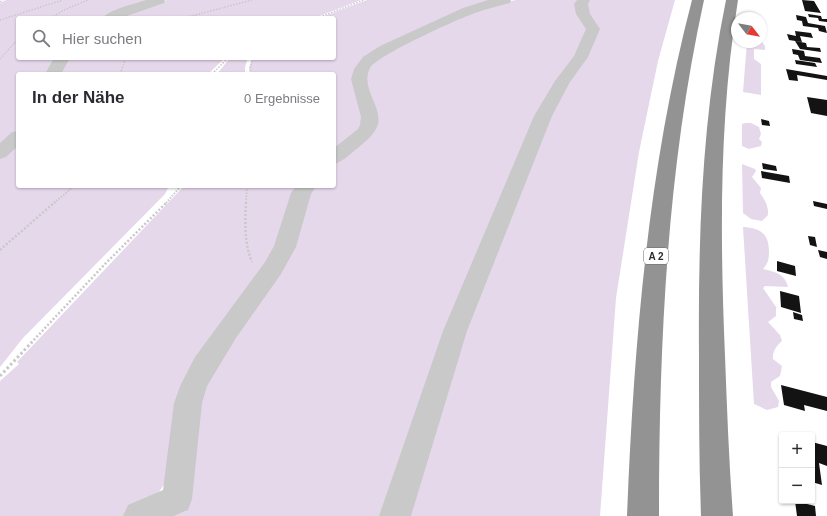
<!DOCTYPE html>
<html lang="de">
<meta charset="utf-8">
<style>
body{margin:0;font-family:Helvetica,sans-serif;background:#f2f2f3;color:#2b2b33}
.controls{position:absolute;right:12px;bottom:12px;display:grid;overflow:hidden;border-radius:4px;box-shadow:0 1px 3px #0004}
.controls button{width:36px;height:36px;display:grid;place-items:center;padding:0;border:0;border-bottom:1px solid #e1e1e2;background:#fff;color:#2b2b33;font:20px sans-serif}
.compass{position:absolute;left:731px;top:12px;width:36px;height:36px;border-radius:50%;background:#fff;box-shadow:0 1px 3px #0004;rotate:121deg}
.list{margin:0;padding:0;list-style:none}
h2{display:flex;justify-content:space-between;align-items:center;height:52px;margin:0;padding:0 16px;font-size:17px}
h2 small{font-size:13px;font-weight:400;color:#7c7c81}
.icon{flex:none;width:22px;height:22px;fill:none;stroke:currentColor;stroke-width:2;stroke-linecap:round;stroke-linejoin:round}
.map{position:relative;flex:none;width:827px;height:516px;overflow:hidden}
.search{position:absolute;background:#fff;box-shadow:0 1px 3px #0004;left:16px;top:16px;width:320px;height:44px;display:flex;align-items:center;gap:10px;box-sizing:border-box;padding:0 14px;border-radius:4px;color:#7c7c81;font-size:15px}
.panel{position:absolute;background:#fff;box-shadow:0 1px 3px #0004;left:16px;top:72px;width:320px;height:116px;border-radius:4px}
.map>svg:first-child{display:block}
.green{fill:#e5d8eb}
.building{fill:#131313}
.lines{fill:none;stroke-linecap:round;stroke-linejoin:round}
.path-far3{stroke:#c9c9c9;stroke-width:1.5;stroke-dasharray:1.5 1.5;stroke-linecap:butt}
.path-far2{stroke:#c9c9c9;stroke-width:2;stroke-dasharray:1.5 1.5;stroke-linecap:butt}
.path-far1{stroke:#c9c9c9;stroke-width:2.5;stroke-dasharray:2 2;stroke-linecap:butt}
.path{stroke:#c9c9c9;stroke-width:3;stroke-dasharray:2.5 2.5;stroke-linecap:butt}
.minor{fill:#c9c9c9;fill-rule:evenodd}
.highway{fill:#939393;fill-rule:evenodd}
.labels{text-anchor:middle;stroke-width:4;stroke-linejoin:round;paint-order:stroke}
.shield{fill:#fff;stroke:#6b6b6b;stroke-width:1}
.shield-label{font-size:10px;font-weight:bold;fill:#2c2c2c}
</style>
<div class="map">
<svg width="827" height="516" viewBox="0 0 827 516">
<rect width="100%" height="100%" fill="#fff"/>
<!-- green -->
<path class="green" d="M6,0H157L107,18H18V58H57L49,74H18V132L0,148V3Z
M167,0H361L314,18H114Z
M367,0H499L368,56L365,113L362,128L334,154V74H250L249,67L253,58H334V18H319Z
M516,0H675L658,61L639,152L616,298L600,516H173L186,511L197,391L313,186H334V163L365,137V89L367,68L378,55L490,6Z
M761,35L762,42L765,46V50L754,49V59L761,64V95L743,92L747,42H761Z
M65,58H225L208,74H57Z
M232,58H248L245,67V74H217L229,59Z
M745,123H751L759,127L761,134L759,139L762,142L761,146L749,149L742,146V124Z
M18,140V186H169L165,194L23,338L0,367V157Z
M742,164L755,169L756,171L752,177L761,188L760,193C765,200 769,207 768,215L762,221L751,219L743,213Z
M184,186H302L280,244L208,349L173,471L157,495L127,516H0V381L19,364L17,362Z
M743,227C760,228 769,233 769,252C769,259 768,264 763,269C774,272 785,273 788,287L765,286L763,288L776,307V316L768,322L780,335L782,341C777,345 772,352 773,359L782,366L780,376L771,382V387L779,401L778,407L767,410L754,404Z"/>
<!-- building -->
<path class="building" d="M802,0L814,1L821,13L805,11Z
M808,14L821,16L822,19H827V22L819,21L818,18L809,17Z
M796,15L806,17L808,23L825,26L827,33L819,31L818,28L803,26L802,21L797,20Z
M795,31L811,33L813,38L800,36L802,42L789,40L787,34L796,36Z
M795,41L806,43L807,47L820,48L821,52L800,49Z
M792,49L804,51L805,56L820,58L822,63L800,60L798,55L793,54Z
M795,60L815,63L817,67L796,64Z
M786,69L827,76V80L797,75L798,81L789,80Z
M807,97L827,100V116L811,113Z
M761,119L769,121L770,126L762,125Z
M762,163L776,166L777,171L763,169Z
M761,171L789,176L790,183L762,178Z
M813,201L827,204V209L814,206Z
M808,236L815,237L817,247L810,245Z
M818,250L827,252V259L820,257Z
M777,261L795,266L796,276L777,271Z
M780,291L799,296L801,313L781,307Z
M793,312L802,315L803,321L794,319Z
M781,385L827,397V411L804,405L805,411L784,405Z
M812,442L827,446V466L819,463L822,485L812,482Z
M795,501L815,506L816,516H797Z"/>
<g class="lines">
<!-- path-far3 -->
<path class="path-far3" d="M0,2L3,0
M51,18L64,10L88,0
M184,18L252,0
M317,18L364,0
M0,20L63,0
M0,59L18,39
M120,74L126,58
M212,74L228,58
M250,74L252,58"/>
<!-- path-far2 -->
<path class="path-far2" d="M54,203L74,186
M166,203L181,186
M246,203L247,186"/>
<!-- path-far1 -->
<path class="path-far1" d="M246,202C245,223 244,242 252,262
M0,250L55,202
M31,343L105,264L167,202"/>
<!-- path -->
<path class="path" d="M0,376L32,342"/>
<!-- minor -->
<path class="minor" d="M146,0H165L164,3L121,18H103C109,9 135,4 146,0Z
M488,0H511L510,3C498,6 486,9 475,13C457,20 377,55 370,68C360,88 382,105 378,124C375,134 366,141 359,147C351,153 344,161 334,164V148L358,129L360,125L361,117L351,79L354,69L363,57L380,46L463,8Z
M577,0H590L588,4L590,14L600,29L588,57L570,82L552,116L467,331L411,516H379L443,331L534,116L555,81L574,56L586,29L576,14L574,4Z
M54,58H70L61,74H45Z
M18,131V146L6,157L0,159V143L12,132Z
M296,186H316L311,194L296,247L281,274L236,338L207,386L202,403L192,499L188,510L174,516H123L128,505L163,490L174,403L181,384L195,357L265,262L274,246L291,193Z"/>
<!-- highway -->
<path class="highway" d="M692,0H704C667,169 659,343 659,516H627C634,343 648,168 692,0Z
M726,0H738C719,118 720,237 725,356C727,409 729,463 733,516H701C699,463 699,409 699,356C698,236 702,117 726,0Z"/>
</g>
<g class="labels">
<!-- shield labels -->
<rect class="shield" x="644" y="248" width="24" height="16" rx="3"/>
<g class="shield-label">
<text x="656" y="260">A 2</text>
</g>
</g>
</svg>
<div class="controls">
<button>+</button>
<button>−</button>
</div>
<svg class="compass" viewBox="-18 -18 36 36"><path d="M0-13l5 13h-10z" fill="#e53935"/><path d="M0 13l5-13h-10z" fill="#7c7c81"/></svg>
<div class="search"><svg class="icon" aria-label="search" viewBox="0 0 24 24"><circle cx="10" cy="10" r="6"/><path d="M15 15l6 6"/></svg>Hier suchen</div>
<section class="panel">
<h2>In der Nähe<small>0 Ergebnisse</small></h2>
<ul class="list">
</ul>
</section>
</div>
